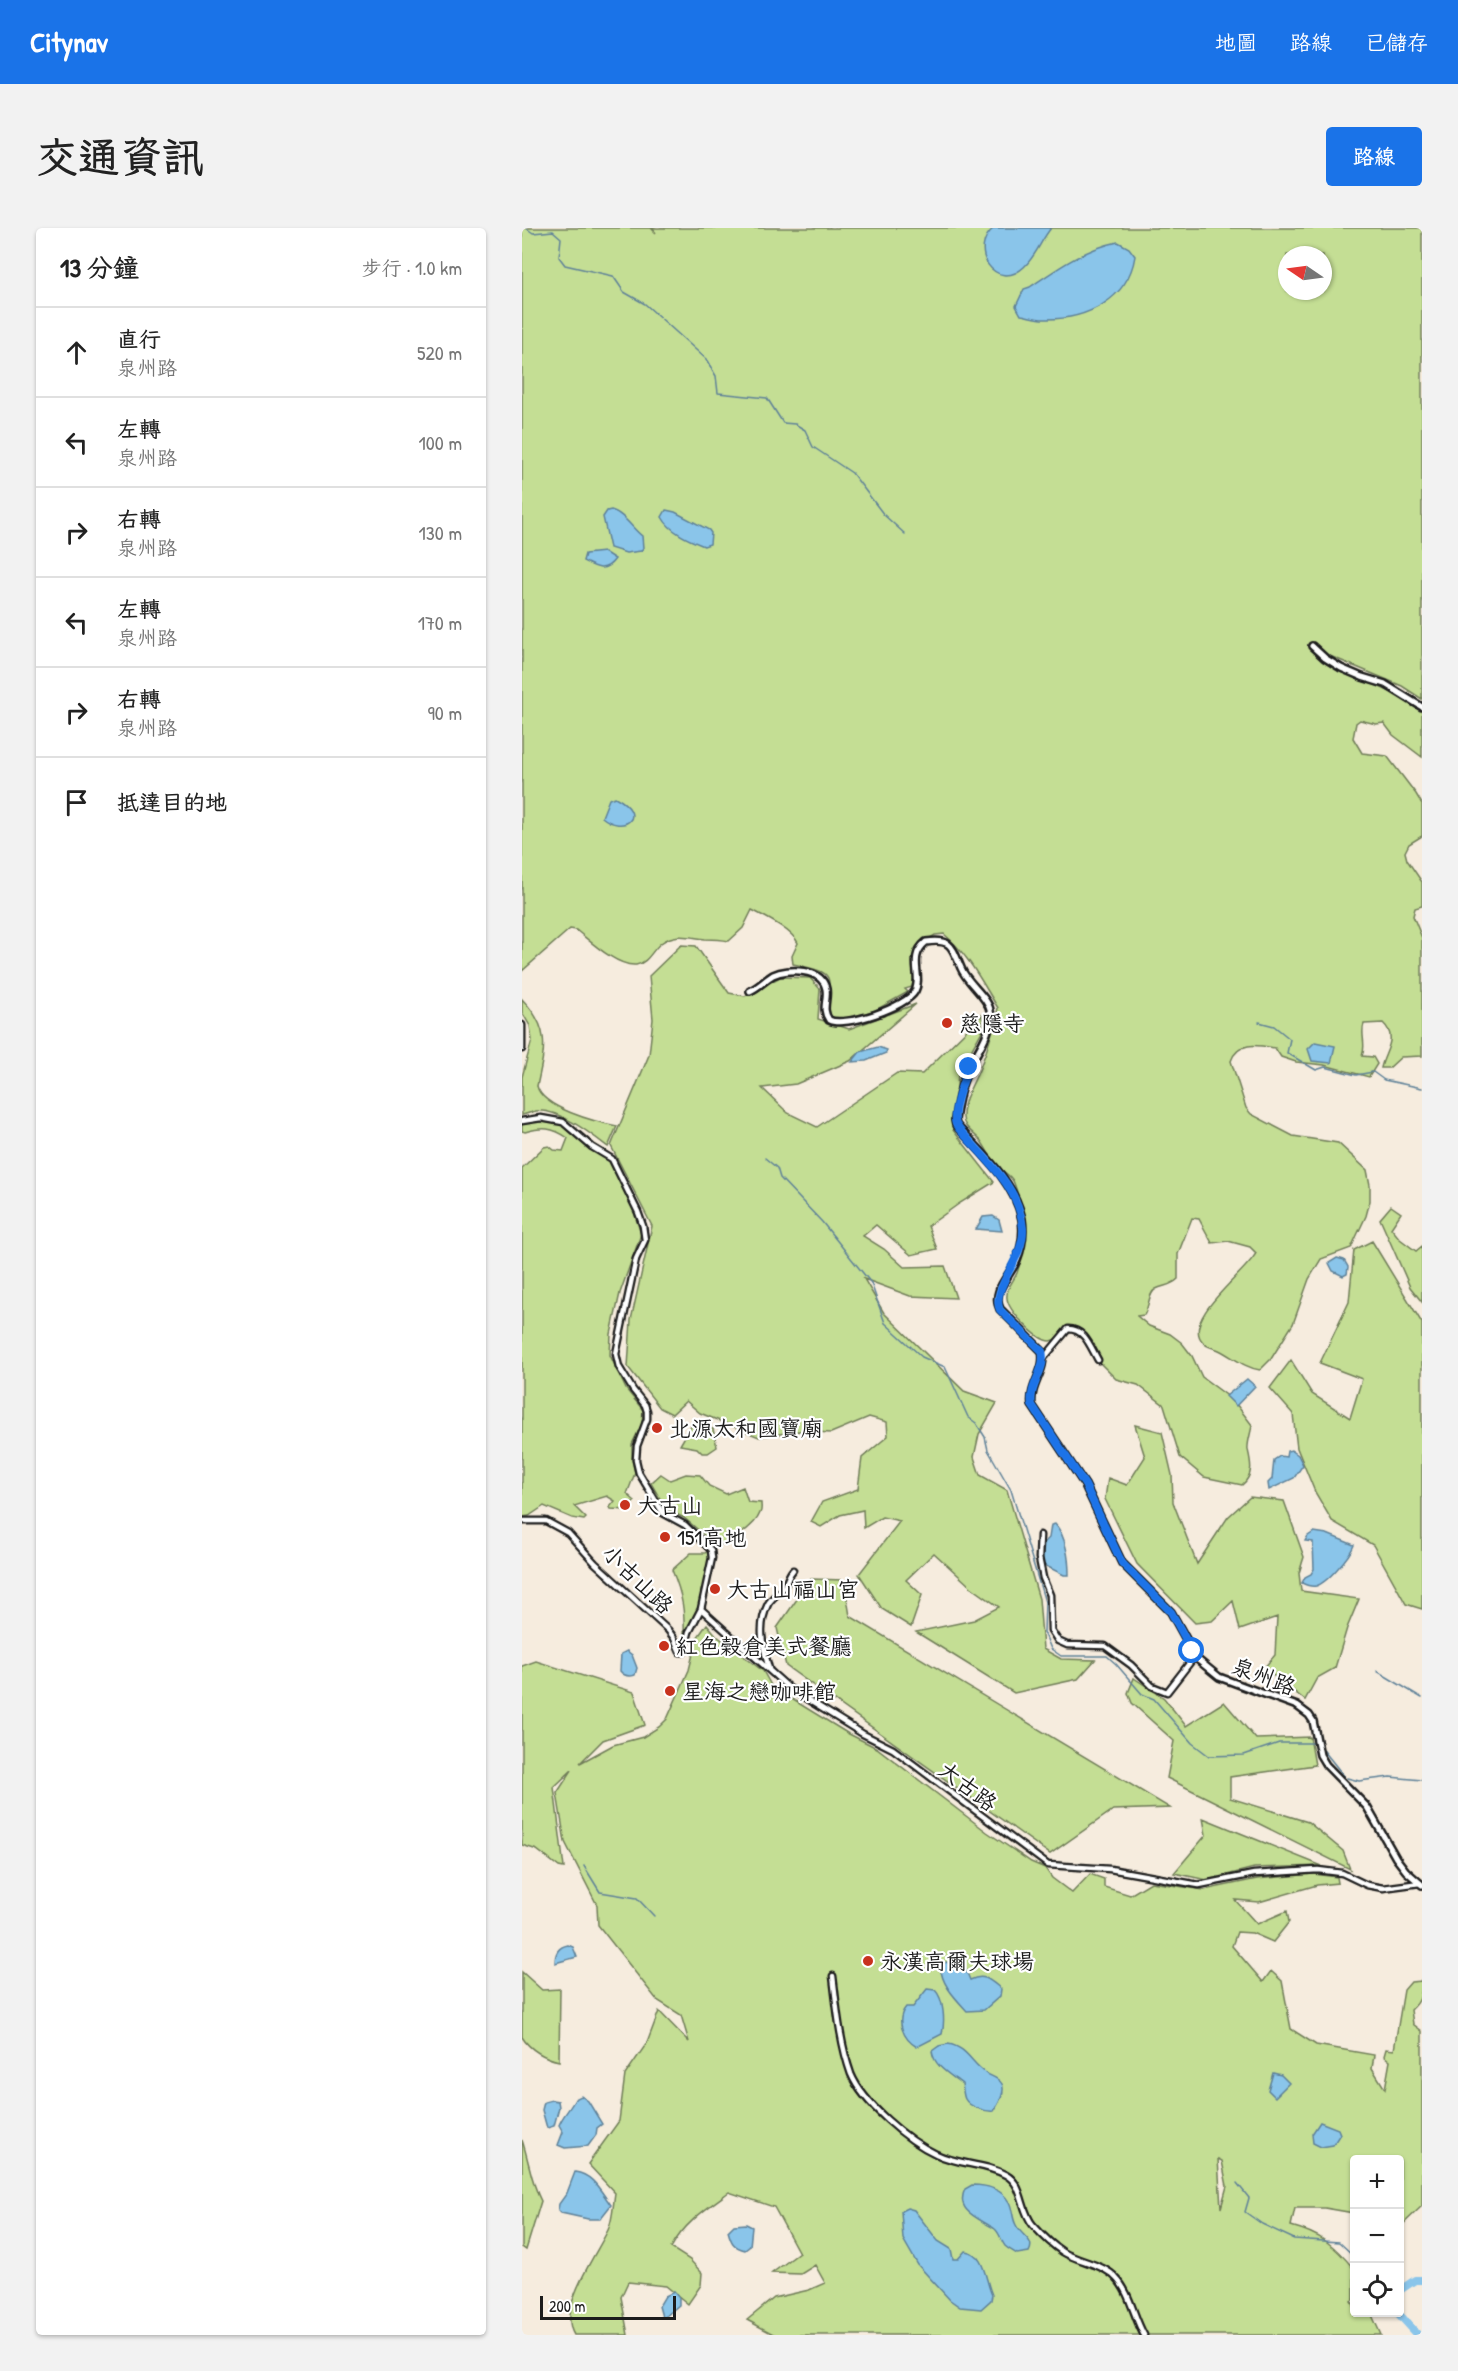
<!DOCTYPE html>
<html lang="zh-TW">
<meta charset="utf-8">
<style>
body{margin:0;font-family:"Patrick Hand","LXGW WenKai TC",sans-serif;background:#f2f2f2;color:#222}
.controls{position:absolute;right:18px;bottom:18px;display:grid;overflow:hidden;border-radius:6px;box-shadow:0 2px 4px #0004}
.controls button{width:54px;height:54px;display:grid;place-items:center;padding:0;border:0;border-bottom:2px solid #e0e0e0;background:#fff;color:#222;font:30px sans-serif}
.compass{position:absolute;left:756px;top:18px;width:54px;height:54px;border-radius:50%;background:#fff;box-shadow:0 2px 4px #0004;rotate:283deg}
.scale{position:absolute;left:18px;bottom:15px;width:136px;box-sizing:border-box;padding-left:6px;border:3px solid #1c1c1c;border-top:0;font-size:16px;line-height:21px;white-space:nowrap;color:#1c1c1c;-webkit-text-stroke:4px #fff;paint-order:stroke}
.stop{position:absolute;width:18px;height:18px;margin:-14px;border:4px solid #1a73e8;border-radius:50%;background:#fff}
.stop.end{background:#1a73e8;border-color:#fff;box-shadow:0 2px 6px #0008}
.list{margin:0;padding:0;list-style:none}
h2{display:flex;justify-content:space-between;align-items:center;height:78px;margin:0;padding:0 24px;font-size:26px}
h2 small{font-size:20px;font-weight:400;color:#767676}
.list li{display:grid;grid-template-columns:39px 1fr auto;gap:18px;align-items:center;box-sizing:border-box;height:90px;padding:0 24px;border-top:2px solid #e0e0e0}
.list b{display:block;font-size:22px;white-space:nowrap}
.list p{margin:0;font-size:20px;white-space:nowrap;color:#767676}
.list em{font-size:20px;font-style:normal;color:#767676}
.icon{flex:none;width:33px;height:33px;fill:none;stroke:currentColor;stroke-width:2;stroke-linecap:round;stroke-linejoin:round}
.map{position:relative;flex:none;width:900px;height:2107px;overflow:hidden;border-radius:6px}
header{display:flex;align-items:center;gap:36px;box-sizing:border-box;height:84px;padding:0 30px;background:#1a73e8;color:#fff}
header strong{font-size:28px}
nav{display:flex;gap:33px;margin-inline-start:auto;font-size:21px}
.intro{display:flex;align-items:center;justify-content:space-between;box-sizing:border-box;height:144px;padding:0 36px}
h1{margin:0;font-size:42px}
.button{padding:15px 27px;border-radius:6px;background:#1a73e8;color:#fff;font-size:21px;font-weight:700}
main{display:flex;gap:36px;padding:0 36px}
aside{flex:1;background:#fff;border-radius:6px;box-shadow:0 2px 4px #0004}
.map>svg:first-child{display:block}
.green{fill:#c4de94;stroke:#707d58;stroke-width:1.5;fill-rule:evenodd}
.water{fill:#8ac5ea;stroke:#5e8198;stroke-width:1.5}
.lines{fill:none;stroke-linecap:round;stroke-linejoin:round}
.stream{stroke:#5e8198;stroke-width:1.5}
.river{stroke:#8ac5ea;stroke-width:8}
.minor-casing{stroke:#1c1c1c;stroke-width:9}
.tertiary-casing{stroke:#1c1c1c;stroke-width:10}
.minor{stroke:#fff;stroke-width:4.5}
.tertiary{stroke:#fff;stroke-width:5}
.route{stroke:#1a73e8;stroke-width:8}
.poi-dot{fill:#c8321e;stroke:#fff;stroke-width:2}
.labels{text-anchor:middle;stroke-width:4.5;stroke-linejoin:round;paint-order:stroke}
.poi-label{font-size:22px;fill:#1c1c1c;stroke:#fff;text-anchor:start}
.street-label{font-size:22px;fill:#1c1c1c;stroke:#fff}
</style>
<header>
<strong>Citynav</strong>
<nav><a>地圖</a><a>路線</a><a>已儲存</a></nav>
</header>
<div class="intro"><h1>交通資訊</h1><a class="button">路線</a></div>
<main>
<aside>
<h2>13 分鐘<small>步行 · 1.0 km</small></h2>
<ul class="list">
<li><svg class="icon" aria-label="ahead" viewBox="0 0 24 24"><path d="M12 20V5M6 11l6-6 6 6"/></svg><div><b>直行</b><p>泉州路</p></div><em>520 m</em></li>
<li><svg class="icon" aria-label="left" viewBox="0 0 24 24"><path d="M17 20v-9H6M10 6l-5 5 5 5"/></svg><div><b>左轉</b><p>泉州路</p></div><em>100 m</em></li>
<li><svg class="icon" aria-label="right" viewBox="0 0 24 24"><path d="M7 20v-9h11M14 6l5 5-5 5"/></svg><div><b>右轉</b><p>泉州路</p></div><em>130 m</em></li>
<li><svg class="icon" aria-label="left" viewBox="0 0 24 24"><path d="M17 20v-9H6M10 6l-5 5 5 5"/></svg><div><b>左轉</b><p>泉州路</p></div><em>170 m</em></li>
<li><svg class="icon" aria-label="right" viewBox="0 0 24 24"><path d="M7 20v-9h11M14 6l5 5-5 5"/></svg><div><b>右轉</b><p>泉州路</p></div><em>90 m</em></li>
<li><svg class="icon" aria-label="arrive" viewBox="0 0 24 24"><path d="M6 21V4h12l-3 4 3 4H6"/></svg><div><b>抵達目的地</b></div></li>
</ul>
</aside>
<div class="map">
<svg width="900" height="2107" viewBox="0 0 900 2107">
<rect width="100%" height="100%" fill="#f6ecde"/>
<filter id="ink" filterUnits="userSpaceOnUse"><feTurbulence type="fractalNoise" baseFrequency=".0167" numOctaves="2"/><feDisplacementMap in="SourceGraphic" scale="12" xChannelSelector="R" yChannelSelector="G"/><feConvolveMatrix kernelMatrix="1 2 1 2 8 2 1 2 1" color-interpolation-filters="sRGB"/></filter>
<g filter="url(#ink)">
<!-- green -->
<path class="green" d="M0,0H129L134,5L130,0H900V471L880,458L808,428L804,434C836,451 869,462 900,480V529L871,507L862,495L854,496L838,492L834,495L831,510L840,525L865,528L894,566L900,576V608L887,616L883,624L885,632L900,654V678L893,680L891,688L900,710V828L879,829L867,840H859C862,824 877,810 861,795L842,796C838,806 845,817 840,828L851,829L855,836L847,849L802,837L774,834L759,829L753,820C735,817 716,813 709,833L724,880L729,886L771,908L816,915L845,942L848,957V973L844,988L829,1020L799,1031L787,1051L771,1096L749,1131L738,1142C723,1140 711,1129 697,1122C692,1120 684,1119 681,1114C658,1091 726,1043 734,1025L728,1019L706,1013L690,1015L677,991L670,990L656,1026V1051C649,1058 642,1057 634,1061C626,1065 627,1080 622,1087L615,1088L627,1098L648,1106L660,1115L670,1128L680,1149L711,1172L730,1197C729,1205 725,1215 726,1222C729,1235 732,1247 720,1257L682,1249L658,1229L642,1177L616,1157L594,1151L578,1135L565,1108L552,1101C543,1103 537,1112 528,1113C516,1113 486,1083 485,1070C484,1060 491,1054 495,1045C504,1020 502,980 492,955C489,947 482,945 476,939C469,932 465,921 459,913C452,905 440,899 441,888C441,869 453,854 459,837C467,818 472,799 476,780C460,754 446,726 422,706L413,707L400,715L390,759L383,761L386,764L352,783L319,791V793L309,791L305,787C306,746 318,746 271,736L270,728L276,715C270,702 243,689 230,682L221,700L207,713C198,711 192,711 183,711C166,709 154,704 139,715C130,722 126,735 114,737C95,739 68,713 54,702L48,701L0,743ZM765,27H801V63H765Z
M159,717L174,718L207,765L223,768L258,749L288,750L298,761L296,791L327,801L394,776L328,833L274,856L240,860L266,885L295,899L375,845L400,846L460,787L461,801L436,846L431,902L472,954L438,975L406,998L415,1021L389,1027L354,997L341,1008L362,1021L382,1039L423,1038L434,1070L388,1068L342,1051L362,1085L442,1163L475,1175L457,1206L452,1229L458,1247L485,1262L517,1371L521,1421L539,1431L573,1432L556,1451L492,1465L394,1404L452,1392L477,1379L449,1359L412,1325L384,1352L400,1367L389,1399L360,1381L337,1346L378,1293L360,1289L342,1300L341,1282L318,1287L299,1299L289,1294L300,1274L336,1261L340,1230L366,1208L365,1194L347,1189L309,1205L277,1203L237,1209L178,1185L164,1173L150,1186L138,1180L106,1139L109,1092L130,998L89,918L127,827L131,791L127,748Z
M0,771C29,801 23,821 15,858C20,880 74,894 95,898L86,919C69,906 36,880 14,883C9,884 5,886 0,887V849L10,812L8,798L0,784Z
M0,893L38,895L85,924L97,938L119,1006L98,1065L89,1106L88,1127L104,1161L121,1182L120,1196L110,1216V1232L113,1245L105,1266L113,1273L104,1282L89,1281L88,1279L93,1273L85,1268L52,1278L64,1290L62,1292L50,1290L22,1278L7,1288L0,1289V940L22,919L27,918L32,922L41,923L46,910C30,899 21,899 3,904L0,903Z
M869,978L879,985L869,1000L878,1011L894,1023L900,1018V1074L888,1059L858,991Z
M850,1013L900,1095V1381L884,1376L851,1317L810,1293L793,1264L775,1220L771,1186L748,1160L769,1132L790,1166L828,1190L840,1151L798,1135L827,1074L832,1022Z
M613,1197L640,1204L650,1247L651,1274L675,1336L706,1289L728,1269L762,1273L782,1329L777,1345L779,1363L837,1371L825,1400L813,1440L795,1450L783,1472L742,1440L753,1427L755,1389L718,1402L711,1373L690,1393L673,1395L615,1336L583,1271L586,1250L605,1257L623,1229Z
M169,1198L191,1201L195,1219L186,1225H180L175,1220L158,1217Z
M139,1246L148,1252L164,1246L178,1247L187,1258L204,1266L221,1259L226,1274L239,1275C239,1279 240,1282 238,1285C233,1299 208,1314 195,1318L162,1290L144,1281L129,1255Z
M187,1322C188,1329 180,1376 177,1382C172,1392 167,1402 162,1412C163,1384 161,1368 150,1342L169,1325H183Z
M289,1351L322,1352L328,1388L648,1580L591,1582L528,1626L264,1438L255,1400Z
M185,1396L195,1408L241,1443L250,1459L325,1505L355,1520L465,1604L509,1634L523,1640L530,1650L550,1665L568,1646L582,1651V1659L608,1667L629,1654L682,1662L735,1651L791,1646L815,1649L816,1655L795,1657L737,1674L713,1672L735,1696L765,1683L767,1694L751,1714L730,1705L715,1704L710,1718L741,1754L749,1743L760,1753L769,1801L794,1817L852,1827L850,1840L863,1861L868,1833L862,1828L864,1821L872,1822L882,1762L889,1754L900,1753C900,1767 899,1773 889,1782L891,1796L900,1803V1978L878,1999V1932H832V1985L803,1980H773L769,1998C799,2006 812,2017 832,2041V2071L829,2073L832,2077V2084L849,2085L859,2107H253L225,2092L252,2070L287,2062L303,2055L293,2037L279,2046L250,2045L277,2025L252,1979L207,1964C185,1980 162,1995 149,2020L168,2032L180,2045L179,2057L166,2076L144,2058L106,2054L99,2069L106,2107H52C35,2080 74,2027 86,2002C91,1992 91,1977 93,1965L66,1936L97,1893L103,1847L125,1815L137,1783L167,1814L159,1787L135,1772L76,1697L75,1677L43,1614L35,1565L50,1542L32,1559L42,1640L37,1639L15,1622L0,1617V1438L14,1433L112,1464L123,1497L81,1512L58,1535L91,1517L121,1509L137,1499L145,1491L167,1442L175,1410ZM696,1931L700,1933L705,1958L699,1980Z
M612,1450L642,1470L664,1498L702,1474L734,1511L788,1509L793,1537L708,1549V1570L786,1594L821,1623L828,1641L645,1550L652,1513L610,1475L606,1465Z
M681,1590L800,1638L732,1640L685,1652L652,1645L684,1607Z
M0,1744L20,1762L38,1761L37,1833C23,1830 8,1822 0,1809Z
M0,1912C7,1933 9,1954 19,1973L4,2022L0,2019Z"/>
<!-- water -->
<path class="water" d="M472,0H529C519,12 514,28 502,39C474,65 445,21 472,0Z
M596,14L607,20L613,28C606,72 564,92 522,91C514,91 506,88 499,87L494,78L502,61L508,59C536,40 562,21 596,14Z
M89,282C101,285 110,300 120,308L121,320L119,323L104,325L88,320L81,289L85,283Z
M144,282L153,284L187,302L189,305L188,316L182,318C167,312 148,304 140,289Z
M82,324L93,331C83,345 74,340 61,333L63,326Z
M93,569C128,588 101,607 80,589L87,571Z
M793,814L813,818L809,835L790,833L786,821Z
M356,819L365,822L364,825L344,833L330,834L338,824Z
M471,988L477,992L480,1003L454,1001L461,989Z
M815,1030L822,1032L826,1039L825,1046L821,1048L811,1043L807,1035Z
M725,1151L733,1158L714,1178L704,1168Z
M769,1222L776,1227L781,1237L772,1250L747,1262L746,1255L750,1251L752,1232L758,1228L764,1229L765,1223Z
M533,1296C544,1308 547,1331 547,1347H542L520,1336L522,1315L527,1310L529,1297Z
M792,1304L805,1306L832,1317C828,1328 805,1355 794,1358C789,1359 784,1357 780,1355L783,1349L789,1346L792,1341L791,1314L783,1313L786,1308Z
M105,1423L110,1427L115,1440L113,1447C107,1449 102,1448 98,1443L99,1426Z
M46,1717L51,1719L55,1729L33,1735C33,1725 36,1719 46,1717Z
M424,1734L443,1740L448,1752C462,1745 468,1752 479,1761L478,1768L462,1782L445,1783C434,1771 417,1754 419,1737Z
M405,1761L413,1762C422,1771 423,1794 420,1806L395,1819C381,1811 373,1792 384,1779H391Z
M426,1816C445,1819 449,1835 464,1845C469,1849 476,1849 480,1856C484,1864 476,1876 472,1883C464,1884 447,1879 443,1871C441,1867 441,1860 440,1856C429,1847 412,1839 410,1823L417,1818Z
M751,1845L759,1847L767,1855L753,1869L746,1862Z
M59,1868L66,1873L80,1896L75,1900L74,1907L66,1918L43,1920L36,1917L41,1904L37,1897C41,1887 48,1881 53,1871Z
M30,1872L36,1873L37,1879L32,1898L25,1900L20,1882L22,1874Z
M798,1894L816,1901L818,1906L811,1917L799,1919L791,1915L790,1906Z
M53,1944C71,1946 79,1964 89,1977L78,1991H66L39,1985L36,1982L37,1976L45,1965Z
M450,1957C464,1957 480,1961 487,1974C491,1981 490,1990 494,1997C499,2008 514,2012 507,2024L495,2026C491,2023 486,2021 483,2018C479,2013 478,2005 473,2001C459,1991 432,1984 443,1961Z
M385,1980L392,1982L416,2013L429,2021L431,2031H436L443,2023C463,2025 463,2052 470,2067L469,2072L459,2081L438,2079L428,2072L396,2037L381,2011L379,1983Z
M224,1996L230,1999L228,2018L223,2022C211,2019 209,2014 206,2003L212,1997Z
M152,2064L157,2070V2077L144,2088L140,2089L137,2078L143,2068Z"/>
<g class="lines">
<!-- stream -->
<path class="stream" d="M4,0L11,5L31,3L39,10L37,29L43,37L91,48L102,64L123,76L184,131L194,148L196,165L245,170L261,195L273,196L283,202L291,219L330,245L362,287L383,306
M737,794L752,798L768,811L765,825L794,842L803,839L834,847L851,844L862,852L900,860
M243,930L255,940L258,950L300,994L349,1055L363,1095L400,1129L423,1139L446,1189L454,1195L463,1209L466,1222L489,1262L523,1374L522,1404L529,1421L539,1428H585L594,1436L620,1466L632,1471L670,1515L687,1528L722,1527L757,1515H791
M855,1443L900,1470
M798,1518L822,1548
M825,1550L837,1553L868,1549L900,1552
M62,1638L78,1664L115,1670L132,1688
M715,1955L727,1970L723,1984L740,1996L772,2011L817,2014L832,2028"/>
<!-- river -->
<path class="river" d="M878,2062L893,2052H900
M875,2084L896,2107"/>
<!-- minor casing -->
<g class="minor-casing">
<path id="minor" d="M0,797V821
M0,893L19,890L41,894L70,919L90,931L116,984L121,998L123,1012L114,1031L94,1126L97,1139L111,1162L123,1177L125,1183V1191L115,1218L114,1232L117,1245L141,1285L163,1297L189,1322L190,1330L179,1381L267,1460L341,1506L371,1521L526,1637L588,1641L677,1657L732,1646L796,1642L820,1645L845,1657L861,1660L898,1655
M522,1130L546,1101C563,1101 568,1118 576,1132
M0,1293H24L46,1305L73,1335L146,1402L152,1410L158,1424H162L167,1404L179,1381
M518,1307L517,1330L521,1350L528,1367L529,1402L536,1413L545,1417L583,1418L609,1437L630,1458L645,1464L673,1428
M247,1441C241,1418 235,1399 246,1376C250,1369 258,1365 262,1359C266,1353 266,1347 271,1342
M311,1748C315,1781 318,1815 329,1846C341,1875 386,1913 414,1926C436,1937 463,1935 484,1947C502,1957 498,1982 511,1997C520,2007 530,2017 541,2024C557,2034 582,2036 594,2050C608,2064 612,2090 622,2107"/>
</g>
<!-- tertiary casing -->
<g class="tertiary-casing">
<path id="tertiary" d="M790,418L803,430L819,440L840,449L863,456L900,479
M228,763C237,759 243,752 251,747C266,740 300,740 304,761C306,772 299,781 307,792C323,800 385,779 393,763C401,747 385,730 404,714C430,710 430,719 439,740C445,755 465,768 468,782C472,805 452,826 444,846C438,860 435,877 433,892L434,897C458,923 493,954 500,991C502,1005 500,1019 495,1032C488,1048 469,1063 478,1081L520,1123C525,1142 507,1157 510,1177L563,1257L600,1335L649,1384L675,1431L697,1449L775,1478L787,1487L791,1493L798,1527L804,1537L845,1579L874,1630L884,1643L900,1657"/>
</g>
<!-- minor -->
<use href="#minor" class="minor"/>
<!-- tertiary -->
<use href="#tertiary" class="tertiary"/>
</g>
</g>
<g class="lines" filter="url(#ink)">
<!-- route -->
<path class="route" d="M447,839C442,851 431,879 433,892C433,899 442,906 446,911C469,936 498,963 501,1000C503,1030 468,1061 478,1082L520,1123C525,1142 506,1157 510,1177L563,1257L600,1335L649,1384L670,1423"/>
</g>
<!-- markers -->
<g class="poi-dot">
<circle cx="425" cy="795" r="6"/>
<circle cx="135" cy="1200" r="6"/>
<circle cx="103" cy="1277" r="6"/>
<circle cx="143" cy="1309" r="6"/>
<circle cx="193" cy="1361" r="6"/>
<circle cx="142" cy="1418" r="6"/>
<circle cx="148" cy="1463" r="6"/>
<circle cx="346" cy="1733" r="6"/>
</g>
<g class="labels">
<!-- poi labels -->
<g class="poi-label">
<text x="437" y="803">慈隱寺</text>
<text x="147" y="1208">北源太和國寶廟</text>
<text x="115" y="1285">大古山</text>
<text x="155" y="1317">151高地</text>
<text x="205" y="1369">大古山福山宮</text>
<text x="154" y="1426">紅色榖倉美式餐廳</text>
<text x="160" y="1471">星海之戀咖啡館</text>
<text x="358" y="1741">永漢高爾夫球場</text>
</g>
<!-- street labels -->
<g class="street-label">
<text transform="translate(116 1351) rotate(44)" y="8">小古山路</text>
<text transform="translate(742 1448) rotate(21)" y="8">泉州路</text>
<text transform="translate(446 1558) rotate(37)" y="8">大古路</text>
</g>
</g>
</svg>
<div class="controls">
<button>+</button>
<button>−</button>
<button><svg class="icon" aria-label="locate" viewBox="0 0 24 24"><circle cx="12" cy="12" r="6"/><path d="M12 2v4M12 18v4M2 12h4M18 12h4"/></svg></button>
</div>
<svg class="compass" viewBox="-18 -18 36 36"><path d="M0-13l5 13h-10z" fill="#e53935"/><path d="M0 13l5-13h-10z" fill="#767676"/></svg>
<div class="scale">200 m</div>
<div class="stop" style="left:670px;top:1423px"></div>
<div class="stop end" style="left:447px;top:839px"></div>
</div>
</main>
